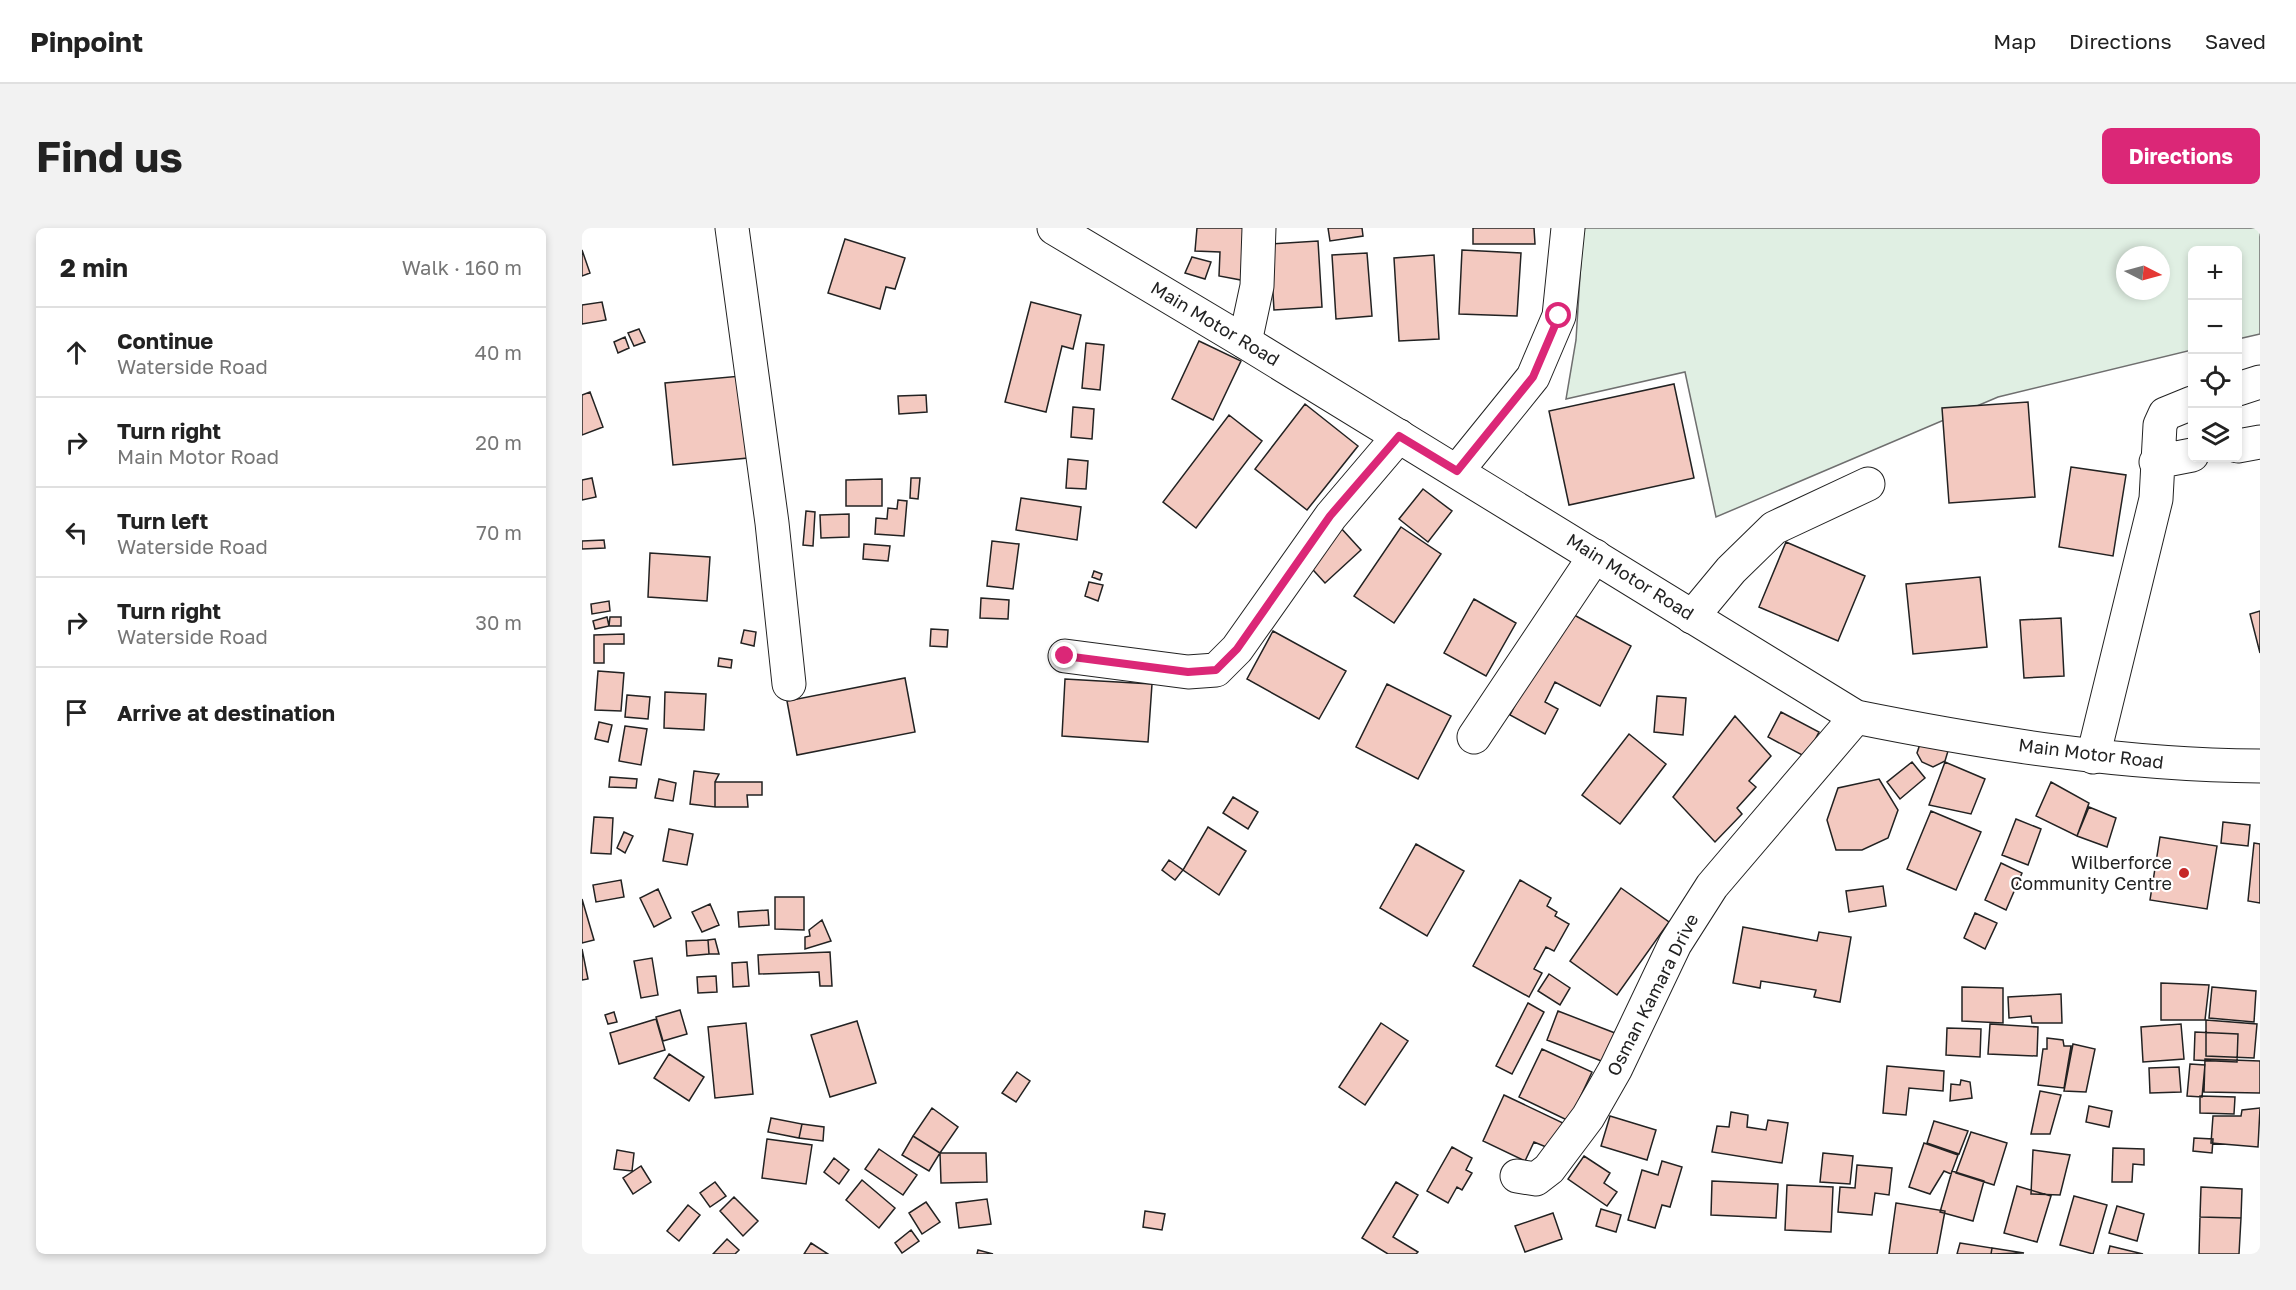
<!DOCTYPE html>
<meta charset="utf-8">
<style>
body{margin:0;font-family:"Golos Text",sans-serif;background:#f2f2f2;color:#222}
.controls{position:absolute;right:18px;top:18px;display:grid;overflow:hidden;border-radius:9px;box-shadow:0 3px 9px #0003}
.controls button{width:54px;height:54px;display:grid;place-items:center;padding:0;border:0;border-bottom:2px solid #e0e0e0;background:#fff;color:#222;font:30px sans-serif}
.compass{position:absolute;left:1534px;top:18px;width:54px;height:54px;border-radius:50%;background:#fff;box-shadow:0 3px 9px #0003;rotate:96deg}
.stop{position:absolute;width:18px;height:18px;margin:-14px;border:4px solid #db2777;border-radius:50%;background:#fff}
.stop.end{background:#db2777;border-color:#fff;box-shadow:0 2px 6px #0008}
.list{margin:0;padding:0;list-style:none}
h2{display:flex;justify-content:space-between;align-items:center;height:78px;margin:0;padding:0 24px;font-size:26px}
h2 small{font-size:20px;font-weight:400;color:#767676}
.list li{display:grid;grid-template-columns:39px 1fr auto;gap:18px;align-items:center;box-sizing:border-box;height:90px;padding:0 24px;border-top:2px solid #e0e0e0}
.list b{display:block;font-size:22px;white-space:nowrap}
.list p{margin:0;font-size:20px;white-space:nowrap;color:#767676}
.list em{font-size:20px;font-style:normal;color:#767676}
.icon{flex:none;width:33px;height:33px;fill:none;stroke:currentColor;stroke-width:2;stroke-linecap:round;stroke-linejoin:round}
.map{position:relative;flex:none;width:1678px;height:1026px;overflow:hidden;border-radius:9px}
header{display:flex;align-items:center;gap:36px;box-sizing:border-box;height:84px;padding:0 30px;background:#fff;border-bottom:2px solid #e0e0e0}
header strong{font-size:28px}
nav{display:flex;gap:33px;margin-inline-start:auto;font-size:21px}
.intro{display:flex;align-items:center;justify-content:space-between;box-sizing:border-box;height:144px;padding:0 36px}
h1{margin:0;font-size:42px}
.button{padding:15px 27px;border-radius:9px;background:#db2777;color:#fff;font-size:21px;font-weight:700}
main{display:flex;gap:36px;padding:0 36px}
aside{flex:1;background:#fff;border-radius:9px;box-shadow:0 3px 9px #0003}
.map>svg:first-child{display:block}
.green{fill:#e0efe3;stroke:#6f6f6f;stroke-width:1.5;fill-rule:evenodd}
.building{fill:#f3c9c0;stroke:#222;stroke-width:1.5}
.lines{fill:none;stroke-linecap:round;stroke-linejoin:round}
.minor-casing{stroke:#222;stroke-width:35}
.major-casing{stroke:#222;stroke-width:35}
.minor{stroke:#fff;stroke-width:33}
.major{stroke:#fff;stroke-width:33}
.route{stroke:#db2777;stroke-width:8}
.poi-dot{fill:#c62828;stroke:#fff;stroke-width:2}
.labels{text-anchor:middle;stroke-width:4.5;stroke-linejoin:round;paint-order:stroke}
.street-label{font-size:18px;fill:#222;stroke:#fff}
.poi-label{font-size:18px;fill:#222;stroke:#fff;text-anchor:end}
</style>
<header>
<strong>Pinpoint</strong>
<nav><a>Map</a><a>Directions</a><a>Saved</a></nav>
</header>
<div class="intro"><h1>Find us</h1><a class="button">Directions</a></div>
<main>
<aside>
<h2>2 min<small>Walk · 160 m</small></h2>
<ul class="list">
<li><svg class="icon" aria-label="ahead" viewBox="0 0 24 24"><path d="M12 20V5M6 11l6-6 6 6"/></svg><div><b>Continue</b><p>Waterside Road</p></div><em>40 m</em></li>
<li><svg class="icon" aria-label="right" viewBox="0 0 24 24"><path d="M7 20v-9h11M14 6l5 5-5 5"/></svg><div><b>Turn right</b><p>Main Motor Road</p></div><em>20 m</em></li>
<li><svg class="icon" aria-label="left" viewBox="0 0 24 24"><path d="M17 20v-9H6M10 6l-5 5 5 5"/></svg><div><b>Turn left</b><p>Waterside Road</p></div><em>70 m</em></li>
<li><svg class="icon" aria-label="right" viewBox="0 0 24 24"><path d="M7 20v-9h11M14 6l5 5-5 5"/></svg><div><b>Turn right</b><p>Waterside Road</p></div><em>30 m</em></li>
<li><svg class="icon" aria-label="arrive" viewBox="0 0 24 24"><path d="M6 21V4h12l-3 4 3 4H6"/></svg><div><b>Arrive at destination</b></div></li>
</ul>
</aside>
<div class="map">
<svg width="1678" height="1026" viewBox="0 0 1678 1026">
<rect width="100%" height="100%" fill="#fff"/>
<!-- green -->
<path class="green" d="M1001,0H1678V106L1656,111V22H1610V122L1416,169L1134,289L1103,144L984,171L994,112ZM1543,27H1579V63H1543Z"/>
<!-- building -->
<path class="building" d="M615,0H667L659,52L637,48L638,24L613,23Z
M746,0H780L781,8L748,13Z
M891,0H952L953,16H891Z
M263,11L323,30L313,61L304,59L298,81L246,65Z
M736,13L740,79L692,82L688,16Z
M0,22L8,45L0,48Z
M880,22L939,25L935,88L877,86Z
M785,25L790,88L754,91L750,27Z
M852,27L857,111L817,113L812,30Z
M610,29L629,34L623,51L603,45Z
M20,74L24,92L0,96V77Z
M449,74L499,87L491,121L480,118L464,184L423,174Z
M57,101L63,114L52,118L46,105Z
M43,109L47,120L36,125L32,114Z
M617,113L659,133L631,192L590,171Z
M504,115L522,117L518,162L500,160Z
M159,148L166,230L91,237L83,155Z
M1092,156L1112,250L987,277L967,183Z
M8,164L21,199L0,207V167Z
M344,167L345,184L317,186L316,168Z
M1446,174L1453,269L1367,275L1360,180Z
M723,176L776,218L725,282L673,241Z
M491,179L512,181L510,211L489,209Z
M647,187L680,213L614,300L581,274Z
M486,231L506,233L504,261L484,260Z
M1489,239L1544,247L1531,328L1477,319Z
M10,250L14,269L0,272V252Z
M329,250H338L336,271L328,270Z
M300,251V278H264V252Z
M841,261L870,283L846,314L817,291Z
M439,270L499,279L495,312L434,302Z
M316,272L325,273L322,308L293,306L294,290L305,291L306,280L315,281Z
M224,283L233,284L231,318L221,317Z
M267,286V309L239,310L238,287Z
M758,299L779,322L743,355L722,332Z
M819,299L859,326L812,395L772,368Z
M22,312L23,320L0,321V313Z
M410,313L437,316L431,361L405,358Z
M1204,314L1283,348L1256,413L1177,379Z
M282,316L308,318L306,333L281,331Z
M68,325L128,329L125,373L66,369Z
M512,343L520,346L518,352L510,349Z
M1398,349L1405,419L1331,426L1324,356Z
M507,354L521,357L516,373L503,368Z
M399,370L427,372L426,391L398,390Z
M892,371L934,395L904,448L862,425Z
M27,373L28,383L10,386L9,376Z
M983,382L1049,418L1018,478L973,454L963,474L976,481L963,506L928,487Z
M1678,383V425L1668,386Z
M25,389L27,398L13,401L11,393Z
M28,389H39V398H27Z
M1479,390L1482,448L1442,450L1438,392Z
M349,401L366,402L365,419L348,418Z
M162,402L174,404L172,418L159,415Z
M691,403L764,443L737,491L665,451Z
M42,406V416H22V435H12V407Z
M137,430L150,432L149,440L136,438Z
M16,443L42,445L39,483L13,482Z
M323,450L333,504L215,527L205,473Z
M483,451L570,456L566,514L480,508Z
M805,456L869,488L836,551L774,519Z
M83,464L124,466L122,502L82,500Z
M45,467L68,469L66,491L43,489Z
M1075,468L1104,470L1101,507L1072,504Z
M1199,484L1237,504L1224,529L1186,509Z
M1153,488L1189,528L1167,553L1174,559L1155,580L1160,586L1133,614L1091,569Z
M17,494L30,497L26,514L13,511Z
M43,498L65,501L59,537L37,533Z
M1047,506L1084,536L1038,596L1000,567Z
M1339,513L1366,523L1363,533L1351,539L1340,534L1335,525Z
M1330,534L1343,550L1318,571L1305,554Z
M1363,534L1403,551L1389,586L1347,577Z
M112,543L137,546L133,554V579L108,576Z
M28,549L55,551L54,560L27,559Z
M77,551L94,555L91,573L73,570Z
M1297,551L1316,582L1306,610L1280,622H1254L1245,592L1256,560Z
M133,554H180V567H165L166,579H133Z
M1469,554L1507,575L1495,608L1454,588Z
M651,569L676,584L666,601L641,585Z
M1507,579L1534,590L1525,619L1495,608Z
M1349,583L1399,604L1374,662L1325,641Z
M12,589L31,590L29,626L9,625Z
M1434,591L1459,601L1446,637L1420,627Z
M1641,594L1668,597L1666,618L1639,615Z
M626,599L664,623L637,667L601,642Z
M87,601L111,606L105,637L81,633Z
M42,604L51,608L43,625L35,620Z
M1578,609L1635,618L1625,681L1568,672Z
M1672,615L1678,616V675L1666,673Z
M834,616L882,643L845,708L798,680Z
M587,632L601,642L593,652L580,642Z
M1419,635L1440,645L1424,682L1403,672Z
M39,652L42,669L14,674L11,657Z
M938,652L969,670L965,678L975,684L973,688L987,696L972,723L964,719L952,741L960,745L947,769L891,738Z
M1301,658L1304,678L1267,684L1264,663Z
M1039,660L1087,694L1035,767L988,733Z
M76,661L89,690L72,699L58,670Z
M193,669H222V702L193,701Z
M0,671L12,712L0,715Z
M128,676L137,697L120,704L110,684Z
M186,682L187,697L157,699L156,684Z
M1393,685L1415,695L1403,721L1382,710Z
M240,692L249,713L223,721V709L228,708L227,702Z
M1161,699L1235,713L1237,704L1269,709L1258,774L1232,769L1234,762L1179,753L1178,760L1151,755Z
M133,711L137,726H127L126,712Z
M126,712L127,726L105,728L104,713Z
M0,721L6,751L0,752Z
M248,724L250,758H238L237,744L177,746L176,727Z
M70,730L76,767L59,770L52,733Z
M165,734L167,758L151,759L150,735Z
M967,746L988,760L978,777L956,763Z
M134,748L135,764L116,765L115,749Z
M1579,755L1627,757L1623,792H1579Z
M1380,759L1421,760V795L1380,793Z
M1630,759L1674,763L1672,794L1627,790Z
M1479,766L1480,795H1450L1449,788L1427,790L1426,769Z
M946,775L962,784L930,846L914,838Z
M98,782L105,806L81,813L74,789Z
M976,783L1033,805L1022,834L965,812Z
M32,784L35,794L26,796L23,787Z
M74,791L83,822L37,836L28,805Z
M1624,792L1675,796L1672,830L1624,828Z
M275,793L294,855L248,869L229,807Z
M164,795L171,866L133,870L126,799Z
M799,795L826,813L783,877L757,859Z
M1408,796L1456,799L1455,828L1406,826Z
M1599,796L1602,831L1561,834L1559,799Z
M1365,800L1399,801L1398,829L1364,827Z
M1613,804L1656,806L1655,834L1612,832Z
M1465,810L1481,812L1482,818H1489L1482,860L1456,857L1461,821H1465Z
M1491,816L1513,821L1504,864L1482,863Z
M960,821L1010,844L987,893L937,869Z
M87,826L122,849L107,873L72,850Z
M1623,831L1678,833V865L1622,864Z
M1608,836L1623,837L1620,869L1605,868Z
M1305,838L1362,843L1361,863L1327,860L1324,887L1301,885Z
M1597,839L1599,864L1568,865L1567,840Z
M435,844L448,853L434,874L420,865Z
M1379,852L1388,854L1390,870L1368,873L1369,856L1378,857Z
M1458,863L1479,867L1468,906H1449Z
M922,867L981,895L969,921L952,914L943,933L901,913Z
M1618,868L1653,869L1652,886L1618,885Z
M1507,878L1530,883L1527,899L1504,894Z
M350,880L376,899L358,925L331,908Z
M1678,880L1676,919L1629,915L1631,888H1659L1660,882Z
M1149,884L1166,887L1165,899L1184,902L1186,892L1206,895L1200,935L1130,924L1135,898L1147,899Z
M1028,888L1074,902L1065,932L1019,918Z
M189,890L220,896L217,910L186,904Z
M1352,893L1386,903L1377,926L1345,915Z
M220,896L242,899L241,913L217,910Z
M1389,904L1425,915L1412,957L1374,945Z
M331,908L358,925L347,943L320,927Z
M1612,910L1631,911L1630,925L1611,923Z
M185,911L230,917L224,956L180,950Z
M1342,915L1376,927L1369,946L1362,943L1348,966L1327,959Z
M870,919L890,930L884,942L890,945L880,962L875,959L866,975L845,963Z
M1531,920L1562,921V937L1551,936L1550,954H1530Z
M297,921L335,947L321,967L283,941Z
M35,922L52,925L50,943L32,941Z
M1451,922L1488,927L1478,967L1449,966Z
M358,925H404L405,954L359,955Z
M1241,925L1271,928L1268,956L1238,954Z
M1002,928L1028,945L1022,955L1035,964L1025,978L986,951Z
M252,930L267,942L257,956L242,944Z
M1080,933L1100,939L1088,979L1080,977L1073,1000L1046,992L1060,942L1076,947Z
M1275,937L1310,940L1307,967L1293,965L1290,987L1256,984L1258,959L1273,960Z
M59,938L69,954L51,966L41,950Z
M1370,943L1402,953L1391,993L1358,984Z
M280,952L313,980L297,1000L264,972Z
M1130,953L1196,956L1194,990L1129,987Z
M133,954L144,968L128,979L118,965Z
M814,954L836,967L811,1009L836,1024L834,1026H806L780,1010Z
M1205,957L1251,959L1249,1004L1203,1002Z
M1435,958L1469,968L1455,1014L1422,1005Z
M1619,959L1660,961L1659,990L1618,989Z
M1492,968L1525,977L1511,1026L1478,1017Z
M152,969L176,993L161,1008L138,983Z
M405,971L409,996L377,1000L374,975Z
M344,974L358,994L340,1006L327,985Z
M1314,975L1363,983L1355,1026H1307Z
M106,977L118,987L97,1013L85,1003Z
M1535,978L1562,986L1555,1013L1527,1005Z
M1019,981L1039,987L1034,1004L1014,998Z
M563,983L583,986L580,1002L561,999Z
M971,985L980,1011L943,1024L933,998Z
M1618,989L1659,990L1657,1026H1617Z
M329,1002L337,1013L320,1025L313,1015Z
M145,1011L157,1022L153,1026H131Z
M229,1015L246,1026H222Z
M1378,1015L1410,1020L1409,1026H1375Z
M1528,1018L1561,1026H1526Z
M1410,1020L1442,1025L1409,1026Z
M396,1022L411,1026H395Z"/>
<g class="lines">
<!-- minor casing -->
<g class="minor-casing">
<path id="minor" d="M150,0L190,295L207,456
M663,114L675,58L677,0
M1656,161L1678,154
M1656,218L1678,214
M1574,234L1610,227
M875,243L951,149L977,88L986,0
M1110,389L1149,342L1192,300L1286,256
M483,428L606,444L634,442L655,421L749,288L817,208
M892,509L1013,328
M1511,529L1574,271L1578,197L1583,186L1610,175
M935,948L954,951L967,941L1006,889L1034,840L1093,716L1130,658L1274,489"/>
</g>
<!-- major casing -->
<g class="major-casing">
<path id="major" d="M472,0L663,114L1274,489C1408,516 1542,537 1678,538"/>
</g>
<!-- minor -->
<use href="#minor" class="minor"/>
<!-- major -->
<use href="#major" class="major"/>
</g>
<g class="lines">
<!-- route -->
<path class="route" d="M483,428L606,444L634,442L655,421L748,288L817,208L875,243L951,149L977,88"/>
</g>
<!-- markers -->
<circle class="poi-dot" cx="1602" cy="645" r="6"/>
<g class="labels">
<!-- street labels -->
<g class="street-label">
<text transform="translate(633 96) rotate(31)" y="6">Main Motor Road</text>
<text transform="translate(1048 349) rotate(32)" y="6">Main Motor Road</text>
<text transform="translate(1509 526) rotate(7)" y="6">Main Motor Road</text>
<text transform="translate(1071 767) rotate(-63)" y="6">Osman Kamara Drive</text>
</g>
<!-- poi labels -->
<g class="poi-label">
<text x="1590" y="641">Wilberforce<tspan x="1590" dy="21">Community Centre</tspan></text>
</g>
</g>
</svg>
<div class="controls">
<button>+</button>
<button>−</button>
<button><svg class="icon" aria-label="locate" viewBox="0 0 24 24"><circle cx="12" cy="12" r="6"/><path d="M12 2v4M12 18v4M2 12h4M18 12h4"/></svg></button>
<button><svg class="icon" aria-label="layers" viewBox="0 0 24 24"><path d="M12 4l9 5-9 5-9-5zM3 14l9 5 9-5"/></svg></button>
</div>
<svg class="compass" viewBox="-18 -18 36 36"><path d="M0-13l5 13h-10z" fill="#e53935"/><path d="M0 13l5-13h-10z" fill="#767676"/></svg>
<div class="stop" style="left:977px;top:88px"></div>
<div class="stop end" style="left:483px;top:428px"></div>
</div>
</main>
